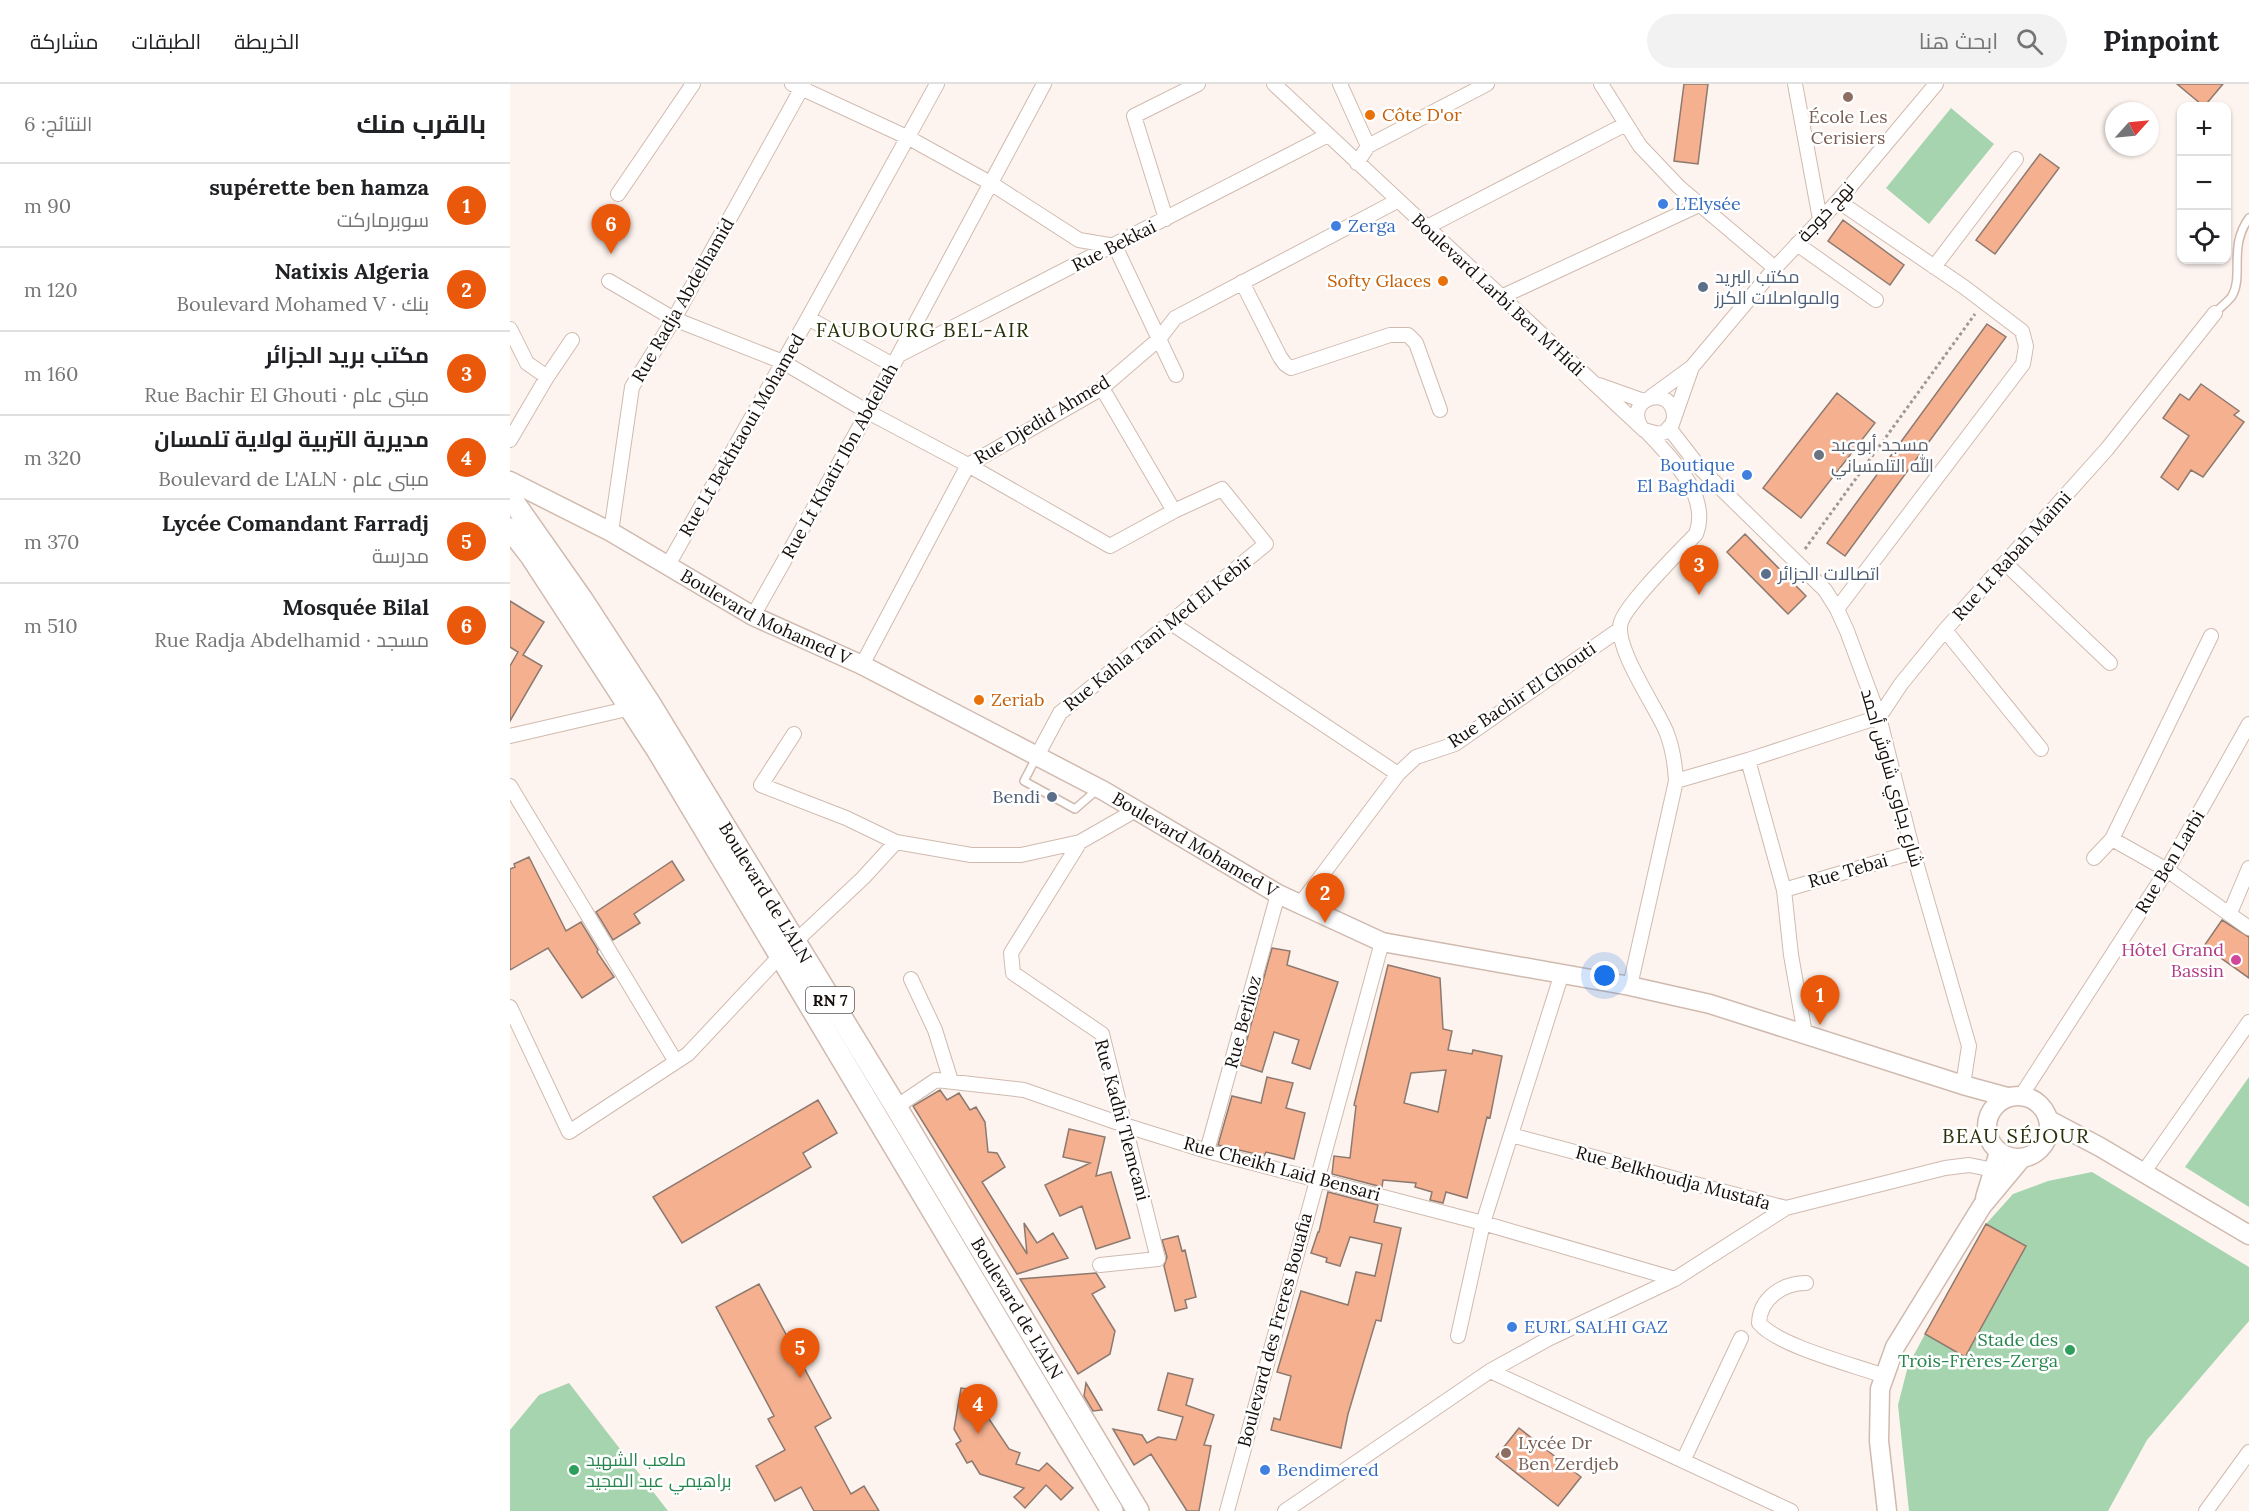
<!DOCTYPE html>
<html lang="ar">
<meta charset="utf-8">
<style>
body{margin:0;font-family:Lora,Cairo,serif;background:#f2f2f2;color:#202124;direction:rtl}
.controls{position:absolute;right:18px;top:18px;display:grid;overflow:hidden;border-radius:12px;box-shadow:0 2px 4px #0004}
.controls button{width:54px;height:54px;display:grid;place-items:center;padding:0;border:0;border-bottom:2px solid #e0e0e0;background:#fff;color:#202124;font:30px sans-serif}
.compass{position:absolute;left:1595px;top:18px;width:54px;height:54px;border-radius:50%;background:#fff;box-shadow:0 2px 4px #0004;rotate:63deg}
.you{position:absolute;left:1095px;top:892px;width:21px;height:21px;margin:-15px;border:4px solid #fff;border-radius:50%;background:#1a73e8;box-shadow:0 0 0 9px #1a73e833}
.badge{display:grid;place-items:center;width:39px;height:39px;border-radius:50%;background:#ea580c;color:#fff;font-size:20px;font-weight:700}
.pin{position:absolute;translate:-50% -50px;filter:drop-shadow(0 2px 3px #0008)}
.pin::after{content:'';position:absolute;top:32px;width:21px;height:18px;background:inherit;clip-path:polygon(0 0,100% 0,50% 100%)}
.list{margin:0;padding:0;list-style:none}
h2{display:flex;justify-content:space-between;align-items:center;height:78px;margin:0;padding:0 24px;font-size:26px}
h2 small{font-size:20px;font-weight:400;color:#757577}
.list li{display:grid;grid-template-columns:39px 1fr auto;gap:18px;align-items:center;box-sizing:border-box;height:84px;padding:0 24px;border-top:2px solid #e0e0e0}
.list b{display:block;font-size:22px;white-space:nowrap}
.list p{margin:0;font-size:20px;white-space:nowrap;color:#757577}
.list em{font-size:20px;font-style:normal;color:#757577}
.icon{flex:none;width:33px;height:33px;fill:none;stroke:currentColor;stroke-width:2;stroke-linecap:round;stroke-linejoin:round}
.map{position:relative;flex:none;width:1739px;height:1427px;overflow:hidden;direction:ltr}
header{display:flex;align-items:center;gap:36px;box-sizing:border-box;height:84px;padding:0 30px;background:#fff;border-bottom:2px solid #e0e0e0}
header strong{font-size:28px}
nav{display:flex;gap:33px;margin-inline-start:auto;font-size:21px}
.search{width:420px;height:54px;background:#f2f2f2;display:flex;align-items:center;gap:15px;box-sizing:border-box;padding:0 21px;border-radius:33px;color:#757577;font-size:22px}
main{display:flex}
aside{flex:1;background:#fff}
.map>svg:first-child{display:block}
.green{fill:#a5d4af}
.building{fill:#f4b08f;stroke:#8d796f;stroke-width:1.5;fill-rule:evenodd}
.lines{fill:none;stroke-linecap:round;stroke-linejoin:round}
.lane-casing{stroke:#d0baaf;stroke-width:10}
.street-casing{stroke:#d0baaf;stroke-width:16}
.secondary-casing{stroke:#d0baaf;stroke-width:21}
.primary-casing{stroke:#d0baaf;stroke-width:24}
.path{stroke:#a09893;stroke-width:3;stroke-dasharray:3 3;stroke-linecap:butt}
.lane{stroke:#fff;stroke-width:7}
.street{stroke:#fff;stroke-width:14}
.secondary{stroke:#fff;stroke-width:18}
.primary{stroke:#fff;stroke-width:21}
.education-dot{fill:#8d6e63;stroke:#fff;stroke-width:2}
.food-dot{fill:#e8710a;stroke:#fff;stroke-width:2}
.shop-dot{fill:#3f7fe0;stroke:#fff;stroke-width:2}
.service-dot{fill:#5c6f8a;stroke:#fff;stroke-width:2}
.worship-dot{fill:#6b7280;stroke:#fff;stroke-width:2}
.hotel-dot{fill:#d1479c;stroke:#fff;stroke-width:2}
.leisure-dot{fill:#2e9e5b;stroke:#fff;stroke-width:2}
.labels{text-anchor:middle;stroke-width:5;stroke-linejoin:round;paint-order:stroke}
.shield{fill:#fff;stroke:#5c5654;stroke-width:1.5}
.shield-label{font-size:16px;font-weight:bold;fill:#160e0b}
.food-label{font-size:18px;fill:#c56008;stroke:#fff;text-anchor:start}
.education-label{font-size:18px;fill:#785e54;stroke:#fff}
.shop-label{font-size:18px;fill:#366cbe;stroke:#fff;text-anchor:start}
.street-label{font-size:18px;fill:#160e0b;stroke:#fff}
.service-label{font-size:18px;fill:#4e5e75;stroke:#fff;text-anchor:start}
.worship-label{font-size:18px;fill:#5b616d;stroke:#fff;text-anchor:start}
.hotel-label{font-size:18px;fill:#b23c85;stroke:#fff;text-anchor:end}
.leisure-label{font-size:18px;fill:#27864d;stroke:#fff;text-anchor:end}
.neighbourhood-label{font-size:20px;letter-spacing:1.5px;fill:#293109;stroke:#fff}
</style>
<header>
<strong>Pinpoint</strong>
<div class="search"><svg class="icon" aria-label="search" viewBox="0 0 24 24"><circle cx="10" cy="10" r="6"/><path d="M15 15l6 6"/></svg>ابحث هنا</div>
<nav><a>الخريطة</a><a>الطبقات</a><a>مشاركة</a></nav>
</header>
<main>
<div class="map">
<svg width="1739" height="1427" viewBox="0 0 1739 1427">
<rect width="100%" height="100%" fill="#fdf4ef"/>
<!-- green -->
<path class="green" d="M1441,24L1484,60L1419,140L1376,104Z
M1739,993V1123L1675,1083Z
M1582,1088L1739,1183V1237L1637,1356L1598,1427H1399L1388,1321L1398,1282L1415,1250L1476,1140L1503,1110L1538,1097Z
M59,1299L158,1427H0V1346L29,1311Z"/>
<!-- building -->
<path class="building" d="M1174,0H1198L1188,80L1164,77Z
M1667,0H1713L1697,19L1691,20Z
M1530,70L1549,84L1485,170L1466,156Z
M1333,136L1394,181L1380,201L1318,157Z
M1477,240L1496,253L1335,472L1317,459Z
M1691,300L1729,327L1724,331L1734,338L1693,393L1681,386L1668,406L1651,393L1679,352L1653,334L1670,310L1679,316Z
M1327,309L1365,339L1291,434L1253,404Z
M1235,450L1296,512L1278,530L1217,468Z
M0,517L34,538L13,571L32,582L0,637V582L8,568L0,563Z
M19,773L56,847L71,838L88,866L87,868L104,893L72,914L38,864L0,886V785L5,783L4,780Z
M162,777L174,796L124,830L130,839L103,856L86,828Z
M1712,836L1739,853V894L1694,862Z
M762,864L780,867L777,881L828,898L800,985L782,979L789,956L764,948L752,988L730,981Z
M878,881L930,894L933,945L942,947L938,966L962,970L963,966L992,972L980,1034L977,1033L957,1114L936,1108L933,1119L920,1116L922,1108L905,1103L906,1099L873,1096L872,1103L822,1090L824,1072L840,1074L846,1022L844,1021ZM936,986L928,1028L894,1019L901,989Z
M757,993L783,999L776,1024L795,1029L784,1075L756,1068L754,1072L708,1061L722,1012L751,1019Z
M430,1006L437,1016L449,1009L460,1026L466,1023L475,1038L478,1068L487,1069L495,1083L472,1098L517,1170L514,1139L527,1159L543,1149L558,1174L507,1190L403,1022Z
M308,1016L327,1049L293,1069L301,1083L172,1159L143,1113Z
M559,1045L595,1053L586,1092L601,1088L620,1154L586,1165L572,1122L550,1132L535,1101L580,1079L553,1073Z
M818,1108L868,1121L864,1138L891,1144L871,1237L866,1236L838,1330L831,1364L761,1346L764,1334L770,1336L781,1292L767,1288L791,1207L838,1221L846,1188L865,1192L872,1160L840,1153L830,1182L816,1178L817,1174L801,1169L808,1148H809Z
M1476,1140L1516,1162L1455,1273L1415,1250Z
M668,1152L672,1167L675,1166L686,1213L675,1216L677,1224L665,1227L654,1182L657,1173L652,1156Z
M586,1189L595,1203L582,1210L605,1247L600,1270L568,1290L510,1195Z
M249,1200L321,1334L305,1343L341,1410L354,1402L369,1427H304L291,1403L265,1417L246,1382L275,1366L258,1335L264,1332L206,1223Z
M658,1289L683,1295L676,1321L704,1331L694,1361L701,1362L689,1427H677L641,1370L624,1381L603,1345L632,1351L637,1359L648,1353L666,1356L673,1333L648,1326Z
M576,1299L592,1326L583,1327L574,1312Z
M451,1304L470,1307L468,1315L477,1317L475,1329L499,1365L510,1369L506,1380L529,1387L537,1379L563,1404L551,1416L536,1401L515,1424L504,1413L514,1404L470,1390L462,1377L457,1379L446,1360L451,1357L444,1345Z
M1009,1344L1071,1393L1048,1422L986,1373Z"/>
<g class="lines">
<!-- lane casing -->
<g class="lane-casing">
<path id="lane" d="M1705,229C1710,223 1718,218 1722,212C1734,191 1718,163 1739,134
M527,672L514,697L565,725L588,705"/>
</g>
<!-- street casing -->
<g class="street-casing">
<path id="street" d="M282,0L399,54L482,100L569,156L605,162L666,291
M764,0L1134,346L1149,350L1155,348L1162,340L1182,283
M830,0L858,62L847,79
M1091,0L1130,62L1169,103L1265,184
M1285,0L1310,135
M858,62L977,0
M108,110L183,0
M656,135L624,32L688,0
M917,143L1116,40
M1287,160L1366,216
M1424,183L1506,75
M99,197L164,235L273,278L358,328L458,381L600,462L664,427L712,405L756,460L550,629L527,672
M732,198L770,273L775,280L781,284L880,251H898L906,259L930,326
M991,213L1189,121
M298,234L383,281
M0,245L17,279L37,293L62,256
M389,271L818,51
M1089,301L1134,317
M592,304L664,427
M1141,313L1182,283L1265,184L1328,117L1426,0
M1131,343C1113,314 1164,298 1164,334
M1159,344L1190,384L1315,506L1327,525L1337,547L1369,633L1403,768L1459,962L1453,1001
M0,356L37,293
M101,448L122,303L164,235L294,0
M1496,480L1600,579
M158,481L298,234L427,0
M1327,525L1513,280L1516,262L1512,247L1454,203L1328,117
M243,532L358,328L534,0
M661,539L888,690L906,673L945,660L1110,545
M1435,546L1531,665
M352,581L458,381L592,304L649,255L665,234L887,117
M0,652L121,624
M1238,676L1274,806L1281,871L1295,950
M1166,697L1238,676L1369,633L1391,600L1435,546L1597,365L1705,229
M0,702L166,978
M1602,755L1657,786L1739,844
M386,758L461,771H511L570,758L626,726
M570,758L501,869L503,889L592,950L648,1175L590,1181
M1584,774L1602,755L1701,552
M1274,806L1403,768
M791,819L888,690
M1720,829L1739,784
M401,895L425,946L441,997
M1120,902L1166,697C1165,679 1163,664 1156,647C1146,623 1103,562 1111,538C1118,518 1169,468 1186,450C1201,412 1161,374 1138,349
M0,923L59,1048L178,970L270,872L353,794L386,758L336,734L251,701L284,650
M1511,1012L1657,786L1739,640
M386,1023L426,996L514,1006L614,1041L697,1067L973,1139L1165,1195
M1001,1051L1276,1124L1165,1195L1038,1255L980,1287L1281,1427
M697,1067L768,810
M1633,1089L1739,938
M1276,1124L1435,1084L1459,1081L1484,1086
M1296,1199C1273,1199 1250,1214 1249,1239C1268,1262 1344,1281 1374,1292
M948,1252L973,1139L1052,889
M1173,1377L1231,1254
M717,1427L872,858
M775,1427L980,1287
M1696,1427L1739,1368"/>
</g>
<!-- secondary casing -->
<g class="secondary-casing">
<g id="secondary">
<path id="s1" d="M0,397L101,448L243,532L352,581L594,707L768,810L872,858L1120,902L1200,920L1453,1001L1497,1013"/>
<circle cx="1508" cy="1043" r="31"/>
<path d="M1539,1036L1590,1063L1739,1151"/>
<path d="M1475,1114L1489,1068"/>
<path d="M1377,1427L1369,1357L1370,1305L1385,1263L1472,1122L1512,1074"/>
</g>
</g>
<!-- primary casing -->
<g class="primary-casing">
<g id="primary">
<path id="s2" d="M0,413L73,517L140,620L386,1023L628,1427"/>
<path d="M0,445L21,472L148,667L602,1427"/>
</g>
</g>
<!-- path -->
<path class="path" d="M1295,465L1465,230"/>
<!-- lane -->
<use href="#lane" class="lane"/>
<!-- street -->
<use href="#street" class="street"/>
<!-- secondary -->
<use href="#secondary" class="secondary"/>
<!-- primary -->
<use href="#primary" class="primary"/>
</g>
<!-- markers -->
<g class="education-dot">
<circle cx="1338" cy="13" r="6"/>
<circle cx="996" cy="1369" r="6"/>
</g>
<g class="food-dot">
<circle cx="860" cy="31" r="6"/>
<circle cx="933" cy="197" r="6"/>
<circle cx="469" cy="616" r="6"/>
</g>
<g class="shop-dot">
<circle cx="1153" cy="120" r="6"/>
<circle cx="826" cy="142" r="6"/>
<circle cx="1237" cy="391" r="6"/>
<circle cx="1002" cy="1243" r="6"/>
<circle cx="755" cy="1386" r="6"/>
</g>
<g class="service-dot">
<circle cx="1193" cy="203" r="6"/>
<circle cx="1256" cy="490" r="6"/>
<circle cx="542" cy="713" r="6"/>
</g>
<circle class="worship-dot" cx="1309" cy="371" r="6"/>
<circle class="hotel-dot" cx="1726" cy="876" r="6"/>
<g class="leisure-dot">
<circle cx="1560" cy="1266" r="6"/>
<circle cx="64" cy="1386" r="6"/>
</g>
<g class="labels">
<!-- shield labels -->
<rect class="shield" x="296" y="903" width="48" height="26" rx="4.5"/>
<g class="shield-label">
<text x="320" y="922">RN 7</text>
</g>
<!-- food labels -->
<g class="food-label">
<text x="872" y="37">Côte D'or</text>
<text x="921" y="203" text-anchor="end">Softy Glaces</text>
<text x="481" y="622">Zeriab</text>
</g>
<!-- education labels -->
<g class="education-label">
<text x="1338" y="39">École Les<tspan x="1338" dy="21">Cerisiers</tspan></text>
<text x="1008" y="1365" text-anchor="start">Lycée Dr<tspan x="1008" dy="21">Ben Zerdjeb</tspan></text>
</g>
<!-- shop labels -->
<g class="shop-label">
<text x="1165" y="126">L’Elysée</text>
<text x="838" y="148">Zerga</text>
<text x="1225" y="387" text-anchor="end">Boutique<tspan x="1225" dy="21">El Baghdadi</tspan></text>
<text x="1014" y="1249">EURL SALHI GAZ</text>
<text x="767" y="1392">Bendimered</text>
</g>
<!-- street labels -->
<g class="street-label">
<text transform="translate(1316 128) rotate(-48)" y="6">نهج خوجة</text>
<text transform="translate(604 162) rotate(-27)" y="6">Rue Bekkai</text>
<text transform="translate(988 211) rotate(43)" y="6">Boulevard Larbi Ben M'Hidi</text>
<text transform="translate(173 216) rotate(-60)" y="6">Rue Radja Abdelhamid</text>
<text transform="translate(532 336) rotate(-31)" y="6">Rue Djedid Ahmed</text>
<text transform="translate(232 351) rotate(-60)" y="6">Rue Lt Bekhtaoui Mohamed</text>
<text transform="translate(330 377) rotate(-61)" y="6">Rue Lt Khatir Ibn Abdellah</text>
<text transform="translate(1502 472) rotate(-48)" y="6">Rue Lt Rabah Maimi</text>
<text dy="6" stroke="none"><textPath href="#s1" startOffset="290">Boulevard Mohamed V</textPath></text>
<text transform="translate(648 549) rotate(-39)" y="6">Rue Kahla Tani Med El Kebir</text>
<text transform="translate(1012 611) rotate(-34)" y="6">Rue Bachir El Ghouti</text>
<text transform="translate(1382 694) rotate(74)" y="6">شارع بجاوي شاوش أحمد</text>
<text dy="6" stroke="none"><textPath href="#s1" startOffset="776">Boulevard Mohamed V</textPath></text>
<text transform="translate(1660 778) rotate(-59)" y="6">Rue Ben Larbi</text>
<text transform="translate(1338 787) rotate(-16)" y="6">Rue Tebai</text>
<text dy="6" stroke="none"><textPath href="#s2" startOffset="471">Boulevard de L'ALN</textPath></text>
<text transform="translate(733 938) rotate(-75)" y="6">Rue Berlioz</text>
<text transform="translate(612 1036) rotate(75)" y="6">Rue Kadhi Tlemcani</text>
<text transform="translate(772 1085) rotate(15)" y="6">Rue Cheikh Laid Bensari</text>
<text transform="translate(1163 1094) rotate(15)" y="6">Rue Belkhoudja Mustafa</text>
<text dy="6" stroke="none"><textPath href="#s2" startOffset="957">Boulevard de L'ALN</textPath></text>
<text transform="translate(765 1246) rotate(-75)" y="6">Boulevard des Freres Bouafia</text>
</g>
<!-- service labels -->
<g class="service-label">
<text x="1205" y="199">مكتب البريد<tspan x="1205" dy="21">والمواصلات الكرز</tspan></text>
<text x="1268" y="496">اتصالات الجزائر</text>
<text x="530" y="719" text-anchor="end">Bendi</text>
</g>
<!-- worship labels -->
<g class="worship-label">
<text x="1321" y="367">مسجد أبوعبد<tspan x="1321" dy="21">الله التلمساني</tspan></text>
</g>
<!-- hotel labels -->
<g class="hotel-label">
<text x="1714" y="872">Hôtel Grand<tspan x="1714" dy="21">Bassin</tspan></text>
</g>
<!-- leisure labels -->
<g class="leisure-label">
<text x="1548" y="1262">Stade des<tspan x="1548" dy="21">Trois-Frères-Zerga</tspan></text>
<text x="76" y="1382" text-anchor="start">ملعب الشهيد<tspan x="76" dy="21">براهيمي عبد المجيد</tspan></text>
</g>
<!-- neighbourhood labels -->
<g class="neighbourhood-label">
<text x="413" y="253">FAUBOURG BEL-AIR</text>
<text x="1506" y="1059">BEAU SÉJOUR</text>
</g>
</g>
</svg>
<div class="controls">
<button>+</button>
<button>−</button>
<button><svg class="icon" aria-label="locate" viewBox="0 0 24 24"><circle cx="12" cy="12" r="6"/><path d="M12 2v4M12 18v4M2 12h4M18 12h4"/></svg></button>
</div>
<svg class="compass" viewBox="-18 -18 36 36"><path d="M0-13l5 13h-10z" fill="#e53935"/><path d="M0 13l5-13h-10z" fill="#757577"/></svg>
<div class="you"></div>
<div class="pin badge" style="left:1310px;top:941px">1</div>
<div class="pin badge" style="left:815px;top:839px">2</div>
<div class="pin badge" style="left:1189px;top:511px">3</div>
<div class="pin badge" style="left:468px;top:1350px">4</div>
<div class="pin badge" style="left:290px;top:1294px">5</div>
<div class="pin badge" style="left:101px;top:170px">6</div>
</div>
<aside>
<h2>بالقرب منك<small>النتائج: 6</small></h2>
<ul class="list">
<li><span class="badge">1</span><div><b>supérette ben hamza</b><p>سوبرماركت</p></div><em>90 m</em></li>
<li><span class="badge">2</span><div><b>Natixis Algeria</b><p>بنك · Boulevard Mohamed V</p></div><em>120 m</em></li>
<li><span class="badge">3</span><div><b>مكتب بريد الجزائر</b><p>مبنى عام · Rue Bachir El Ghouti</p></div><em>160 m</em></li>
<li><span class="badge">4</span><div><b>مديرية التربية لولاية تلمسان</b><p>مبنى عام · Boulevard de L'ALN</p></div><em>320 m</em></li>
<li><span class="badge">5</span><div><b>Lycée Comandant Farradj</b><p>مدرسة</p></div><em>370 m</em></li>
<li><span class="badge">6</span><div><b>Mosquée Bilal</b><p>مسجد · Rue Radja Abdelhamid</p></div><em>510 m</em></li>
</ul>
</aside>
</main>
